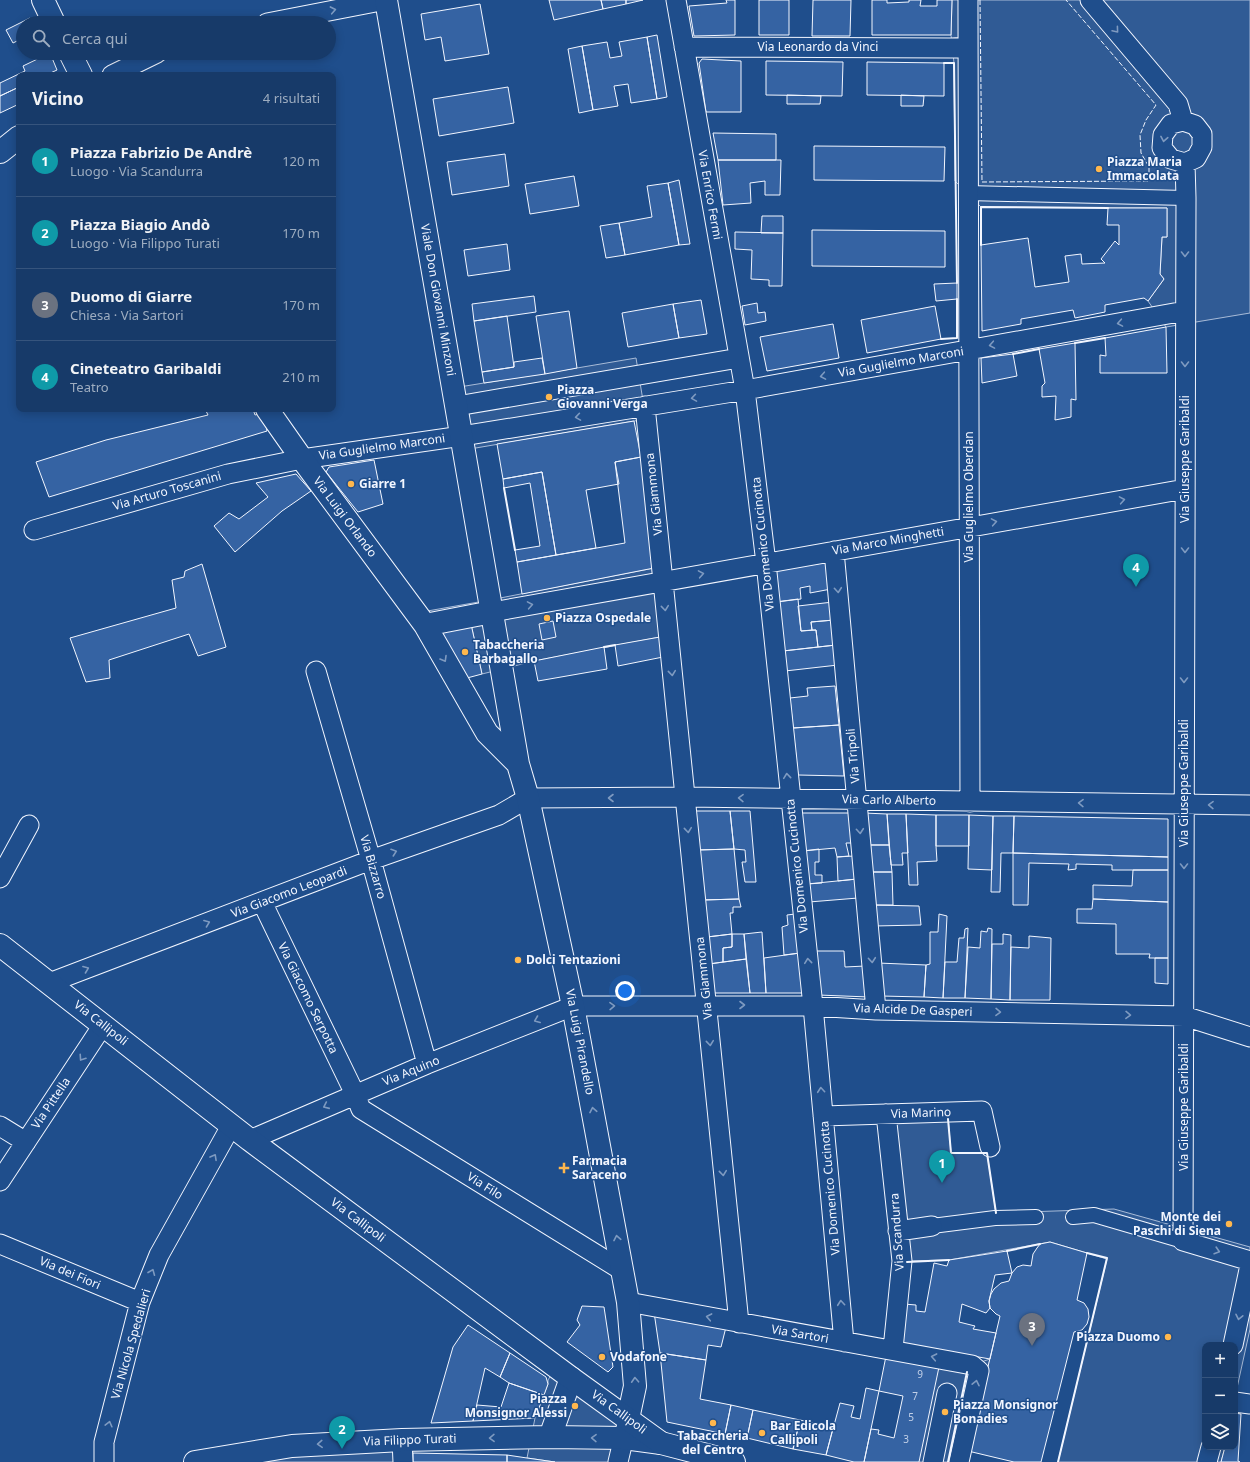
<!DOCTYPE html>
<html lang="it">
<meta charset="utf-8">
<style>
body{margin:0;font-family:"Noto Sans",sans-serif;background:#244571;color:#f1f3f6}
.controls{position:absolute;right:12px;bottom:12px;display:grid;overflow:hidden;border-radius:8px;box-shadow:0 2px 10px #0003}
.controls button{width:36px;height:36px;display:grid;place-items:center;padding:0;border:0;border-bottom:1px solid #36547d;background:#173a69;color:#f1f3f6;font:20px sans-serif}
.you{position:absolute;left:625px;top:991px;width:14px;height:14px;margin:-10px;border:3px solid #fff;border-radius:50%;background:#1a73e8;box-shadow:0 0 0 6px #1a73e833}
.badge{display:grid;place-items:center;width:26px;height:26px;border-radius:50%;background:#8c9099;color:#fff;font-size:13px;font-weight:700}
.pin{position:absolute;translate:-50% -33px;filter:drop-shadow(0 1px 2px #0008)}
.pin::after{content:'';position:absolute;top:21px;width:14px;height:12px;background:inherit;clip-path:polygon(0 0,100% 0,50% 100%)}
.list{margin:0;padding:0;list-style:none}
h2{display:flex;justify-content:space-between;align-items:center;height:52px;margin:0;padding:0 16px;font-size:17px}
h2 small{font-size:13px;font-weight:400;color:#9eadc0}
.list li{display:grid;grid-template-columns:26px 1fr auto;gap:12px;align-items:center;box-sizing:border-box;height:72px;padding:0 16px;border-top:1px solid #36547d}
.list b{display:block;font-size:15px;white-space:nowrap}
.list p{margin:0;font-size:13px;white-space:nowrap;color:#9eadc0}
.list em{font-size:13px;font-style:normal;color:#9eadc0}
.icon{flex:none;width:22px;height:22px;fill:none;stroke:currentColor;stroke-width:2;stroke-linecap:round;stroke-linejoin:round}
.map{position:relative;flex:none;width:1250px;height:1462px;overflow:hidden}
.search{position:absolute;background:#173a69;box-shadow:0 2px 10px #0003;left:16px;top:16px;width:320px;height:44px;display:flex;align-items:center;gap:10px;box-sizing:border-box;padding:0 14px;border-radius:22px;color:#9eadc0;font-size:15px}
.panel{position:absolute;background:#173a69;box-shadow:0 2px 10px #0003;left:16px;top:72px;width:320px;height:340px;border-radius:8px}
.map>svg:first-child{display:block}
.built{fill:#305b95;stroke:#a8bbd7}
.building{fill:#3563a3;stroke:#f2f6ff}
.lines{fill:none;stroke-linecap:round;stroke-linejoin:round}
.pedestrian-casing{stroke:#f2f6ff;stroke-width:16}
.minor-casing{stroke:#f2f6ff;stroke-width:21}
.tertiary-casing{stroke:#f2f6ff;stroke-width:24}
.primary-casing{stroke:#f2f6ff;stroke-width:24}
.pedestrian{stroke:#1f4e8c;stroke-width:14}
.minor{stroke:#1f4e8c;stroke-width:19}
.tertiary{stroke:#1f4e8c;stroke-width:22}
.primary{stroke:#1f4e8c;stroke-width:22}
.fence{stroke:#f2f6ff;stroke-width:1;stroke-dasharray:5 2;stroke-linecap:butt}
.wall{stroke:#f2f6ff;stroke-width:2}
.oneway{stroke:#7e9ac0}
.poi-dot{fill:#ffb74d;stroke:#1f4e8c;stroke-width:1.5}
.labels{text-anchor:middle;stroke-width:3;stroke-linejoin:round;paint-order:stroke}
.number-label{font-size:10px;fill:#c3d1e8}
.street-label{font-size:12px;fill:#f2f6ff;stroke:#1f4e8c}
.poi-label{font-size:12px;font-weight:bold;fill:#f2f6ff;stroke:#1f4e8c;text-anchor:start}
</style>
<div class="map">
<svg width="1250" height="1462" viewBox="0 0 1250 1462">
<rect width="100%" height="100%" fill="#1f4e8c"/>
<!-- built -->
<path class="built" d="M952,0H1250V313L1166,327L1148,301L1164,279L1160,274L1162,237H1167V208L981,207L955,181L954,63L951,35Z
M636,358L646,419L464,450L453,388L577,368Z
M654,568L660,637L534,661L482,674L471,624L416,613L490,600Z
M948,1116L951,1153H987L996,1213L1114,1209L1250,1247V1329L1235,1397V1345H1205V1447H1225L1221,1462H1058L1107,1259L1050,1242L949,1260L902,1261L893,1118Z
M923,1355L972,1365L990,1359L966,1462H902Z
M556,1367L628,1419L618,1462H555L527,1458L535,1418L548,1384V1380Z
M412,1440L413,1462H246Z"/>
<!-- building -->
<path class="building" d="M549,0H601L603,9L554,20Z
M601,0H626V4L603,9Z
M626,0H643L626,4Z
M726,0H735V35L694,36L689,6L727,3Z
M759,0H789V35H759Z
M813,0H851L850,36H812Z
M872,0H887V3L909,2V0H921L920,6H937V0H952L951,35H872Z
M480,4L489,54L445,61L441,37L425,40L421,14Z
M30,18L32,23H23V38L13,43L6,30Z
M657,35L667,97L657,99L647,37Z
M647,37L657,99L631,103L628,84L614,86L618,106L593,110L582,46L607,42L610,58L622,56L619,42Z
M582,46L593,110L579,113L568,49Z
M50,53L57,70L46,75H19V87L0,96V83L25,71L23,66Z
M702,59L741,61V112H706L699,63Z
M766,61L843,62L842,96L766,95Z
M867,62L944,63V96L867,95Z
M19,87V104L0,113V96Z
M508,87L514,123L439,136L433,99Z
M787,95L821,96L820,104H787Z
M901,95L924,96L923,106H901Z
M713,133L776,134V160H718Z
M814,146L945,147L944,181L814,180Z
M505,154L509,186L452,195L447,162Z
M718,160H781L780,195H765V181L750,183L751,203L723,205Z
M574,176L579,206L530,214L525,184Z
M679,180L690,244L679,245L668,183Z
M668,183L679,245L625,255L619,223L652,217L647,186Z
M1108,208H1167V237H1162L1160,274L1164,279L1148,301L1144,298L1105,305V312L1075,318L1073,310L1021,319V324L982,331L981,245L1028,238L1035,287L1069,282L1065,256L1081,254L1082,264L1105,263L1101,259L1115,241L1119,245V225H1107Z
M762,216H783V233H761Z
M619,223L625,255L606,258L600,226Z
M812,230L945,231V267L812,266Z
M735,232L783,233L782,286H769V280L751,279L752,250L735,249Z
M507,244L510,270L468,276L464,250Z
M957,283V299L936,301L934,284Z
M534,296L536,312L474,321L472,304Z
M701,300L707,334L679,338L673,304Z
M757,303L758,313L765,312L766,321L745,325L742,306Z
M673,304L679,338L628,347L622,313Z
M935,306L941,339L867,353L861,320Z
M569,311L577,368L545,374L536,316Z
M507,316L514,367L482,372L474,321Z
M833,324L839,358L767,371L760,337Z
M1166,327L1167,373H1100V355L1106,356L1105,338Z
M1075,343L1076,400L1071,399V417L1055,420L1056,396L1042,397V386L1045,383L1039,349Z
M1013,354L1017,376L982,383L981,358Z
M542,358L545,374L484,383L482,372L514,367V362Z
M205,409H253L255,415L263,413L267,431L49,497L36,462L106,440L208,415Z
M634,421L641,457L615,462L619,484L586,490L596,548L556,555L542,472L503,479L497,444Z
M641,457L654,568L522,594L517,562L625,543L615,462Z
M374,460L383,504L358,512L326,472L329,467Z
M542,472L556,555L517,562L515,550L540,546L530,483L504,488L503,479Z
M296,474L311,491L282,511L235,552L214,526L229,513L239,519L268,497L256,483Z
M829,562L831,589L810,593V586L800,588L801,599L776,602L773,571Z
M202,564L226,647L198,656L189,634L109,660L110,678L86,682L70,638L176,608L172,580L184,577L185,571Z
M798,599L801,631L816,630L818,647L783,651L776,602Z
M833,602L834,620L811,622L812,630L801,631L798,606Z
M834,620L836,645L818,647L816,630H812L811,622Z
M553,621L556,637L542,640L539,624Z
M471,624L482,674L467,678L439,631Z
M660,637L663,657L618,666L615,645Z
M836,645L838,665L785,671L783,651Z
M604,647L607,669L538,681L534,661Z
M835,686L839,725L793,728L790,698L808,696L807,688Z
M839,725L844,776L798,775L793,728Z
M692,811H730L734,849L697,850Z
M730,811H750L756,882H745L742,862H746L745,850L734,849Z
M800,813H850L853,843H846L849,856L837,857L835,848L803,851Z
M864,813L887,814L889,845H867Z
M887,814H906L908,853H902L903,865H891Z
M906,814L936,815V846L937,861L917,862L918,885H909Z
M936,815H969V846H936Z
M969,815L993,816L992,870L968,869Z
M993,816H1014L1013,853H1001L1000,892H991Z
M1014,816L1168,819V857L1013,853Z
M867,845H889L892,872H869Z
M734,849L739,899L702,900L697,850Z
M819,849V862H815V875H822V883L807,884L803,851Z
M1013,853L1168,857V870H1112V865L1076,864V869L1068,870L1069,864L1029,863L1028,905H1013Z
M854,856L857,879L838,881L837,857Z
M1133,870H1168V902L1093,899V885L1132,886Z
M869,872H892L893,905H872Z
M857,879L858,898L809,902L807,884Z
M739,899L741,907H733V913H730L732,934L707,937L702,900Z
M1093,899L1168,902V958H1149L1150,954H1116V924L1077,923V909H1092Z
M872,905L919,906L921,925L874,926Z
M795,914L800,953L784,955L782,927L788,925L787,915Z
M939,914L947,916L943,998L924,997L926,965L930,964V932H938Z
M968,928L965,998H943L945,962H957L959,938H964L965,929Z
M988,928L992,929L991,999L965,998L968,947L980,948L981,931L987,932Z
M762,932L766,993H750L744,934Z
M732,934V947L723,948V962L709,964L707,937Z
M732,934H744L746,959L723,962V948L732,947Z
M1003,934L1011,935L1010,1000L991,999L992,944H1003Z
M1029,936L1051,938L1050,1000H1010L1011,947L1029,948Z
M814,951H844L845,967L865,966L869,997L818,995Z
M800,953L804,993H766L764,958Z
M1155,958H1168V984L1155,983Z
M746,959L750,993H713L709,964Z
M878,963L926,965L924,997L881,996Z
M1050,1242L1087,1253L1077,1300L1084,1303L1088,1309L1089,1317L1087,1324L1082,1330L1074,1332L1041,1462H1014L968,1451L1000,1316L996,1314L990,1308L989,1301L991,1294L994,1289L1001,1283L1009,1281L1012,1273L1017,1267L1023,1265L1031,1266L1033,1254L1037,1248L1040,1244Z
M1007,1251L1012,1273L995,1275L989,1301L990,1308L986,1313L962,1304L959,1322L975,1326L973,1329L996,1333L990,1359L899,1343L904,1304L916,1305V1311L925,1312L934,1263L947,1266L949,1260Z
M582,1306L604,1307L613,1367L608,1372L567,1342L580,1325L577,1320Z
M654,1312L726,1327L721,1347L708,1345L706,1360L660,1353Z
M468,1325L510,1353L500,1377L485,1368L473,1421L431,1423L453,1347Z
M510,1353L546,1377L548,1384L544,1395L509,1383L500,1377Z
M660,1353L706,1360L700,1399L731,1405L725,1434L667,1422Z
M886,1356L939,1367L919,1462H864L871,1429L879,1430L878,1434L894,1438L903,1396L879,1391Z
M509,1383L544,1395L535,1418L473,1421L477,1405L501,1407Z
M866,1388L879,1391L864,1462H854L826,1455L840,1403L854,1406L851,1417L860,1419Z
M731,1405L753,1410L747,1438L725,1434Z
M753,1410L800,1420L793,1449L747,1438Z
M1235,1413L1241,1414L1238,1461L1240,1462H1221L1225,1447H1235Z
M800,1420L833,1428L826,1455L793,1449Z
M413,1453L507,1455V1462H413Z
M507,1455L527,1458L555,1462H507Z"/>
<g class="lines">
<!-- pedestrian casing -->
<g class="pedestrian-casing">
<path id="pedestrian" d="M967,193L1186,198
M1073,1217L1094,1215L1183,1241
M932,1226L995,1218L1036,1217"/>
</g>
<!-- minor casing -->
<g class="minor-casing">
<path id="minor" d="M676,0L745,390L766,563L813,1006L844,1342
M968,0C967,267 969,534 970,802
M1090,0L1178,104L1183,121L1171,124L1163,135L1162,148L1171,159L1185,163L1186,198L1183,1241L1250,1261
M267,23L386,0
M684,47L952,48L968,47
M112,75L157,53
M1183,121L1195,125L1202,134V147L1196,158L1185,163
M457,406L739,358
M645,406L739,1323
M34,530L228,474L302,459L462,436L745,390L1185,311
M834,551L876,1010
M492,612L1185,489
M316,671L371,860L427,1064
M0,878L29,825
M262,902L355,1094L361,1109L623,1271
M49,983L371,860L499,815L528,798L685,797L1250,805
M886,1114L902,1261L893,1349
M823,1116L982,1111L990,1147
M0,1126L26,1142
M250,1140L427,1064L573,1006H813L876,1010L1184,1016L1250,1037
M0,1181L103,1025
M898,1231L932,1226
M0,1244L140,1302
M628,1302L972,1365L979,1371L959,1462
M1233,1345L1250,1265
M1235,1402L1250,1404
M402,1440L403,1462
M104,1462V1442L140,1302L159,1255L231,1126
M618,1462L627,1424
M933,1462L947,1393
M1207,1462L1211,1447"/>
</g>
<!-- tertiary casing -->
<g class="tertiary-casing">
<path id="tertiary" d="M43,0L54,23
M386,0L518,764L528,798L573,1006L628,1302L635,1386L628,1419
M70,53L81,75
M0,152L19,137
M267,409L302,459L425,625L487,733L518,764
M425,625L492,612
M550,1437L571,1378
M195,1462L292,1446L402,1440L550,1437L624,1438L661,1443"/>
</g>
<!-- primary casing -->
<g class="primary-casing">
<path id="primary" d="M0,945L250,1140L571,1378L661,1443L734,1462"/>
</g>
<!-- pedestrian -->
<use href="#pedestrian" class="pedestrian"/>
<!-- minor -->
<use href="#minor" class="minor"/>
<!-- tertiary -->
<use href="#tertiary" class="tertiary"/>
<!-- primary -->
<use href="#primary" class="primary"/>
<!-- fence -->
<path class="fence" d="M980,0L982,182L1149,181V167L1141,153L1140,135L1146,120L1156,105L1066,0"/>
<!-- wall -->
<path class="wall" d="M944,63H954L957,283
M981,245V207L1108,208
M941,339L957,338V299
M1075,343L1105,338
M1013,354L1039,349
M504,488L515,550
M604,647L615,645
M948,1119L951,1153H987L996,1213
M1007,1251L1040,1244
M907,1262L949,1260
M948,1462L967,1372
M1058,1462L1107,1258L1087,1253"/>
</g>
<!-- one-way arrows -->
<defs><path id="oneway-chevron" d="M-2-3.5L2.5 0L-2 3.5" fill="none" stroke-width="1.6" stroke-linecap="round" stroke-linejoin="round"/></defs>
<g class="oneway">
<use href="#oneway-chevron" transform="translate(333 10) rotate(-11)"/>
<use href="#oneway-chevron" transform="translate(1116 30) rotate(50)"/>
<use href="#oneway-chevron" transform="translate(1164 139) rotate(100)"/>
<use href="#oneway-chevron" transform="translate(1185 254) rotate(90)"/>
<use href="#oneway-chevron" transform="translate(1120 323) rotate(170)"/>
<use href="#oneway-chevron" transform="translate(992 345) rotate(170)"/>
<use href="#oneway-chevron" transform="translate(1185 364) rotate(90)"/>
<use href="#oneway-chevron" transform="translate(823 376) rotate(170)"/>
<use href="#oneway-chevron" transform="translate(694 398) rotate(171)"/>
<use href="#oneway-chevron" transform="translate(578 417) rotate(171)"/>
<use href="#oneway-chevron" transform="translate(1122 500) rotate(-10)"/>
<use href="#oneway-chevron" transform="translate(994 522) rotate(-10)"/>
<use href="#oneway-chevron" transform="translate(1185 550) rotate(90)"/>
<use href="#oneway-chevron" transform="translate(701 574) rotate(-10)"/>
<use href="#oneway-chevron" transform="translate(838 590) rotate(85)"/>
<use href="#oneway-chevron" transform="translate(530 605) rotate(-10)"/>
<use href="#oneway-chevron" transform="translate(665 608) rotate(84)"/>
<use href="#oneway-chevron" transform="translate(444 659) rotate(60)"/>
<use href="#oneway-chevron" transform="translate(672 673) rotate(84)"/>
<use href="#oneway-chevron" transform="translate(1184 680) rotate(90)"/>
<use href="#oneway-chevron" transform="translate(787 776) rotate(-96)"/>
<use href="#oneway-chevron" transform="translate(611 798) rotate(180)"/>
<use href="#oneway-chevron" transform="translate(741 798) rotate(-179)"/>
<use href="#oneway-chevron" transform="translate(1081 803) rotate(-179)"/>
<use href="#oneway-chevron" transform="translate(1211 805) rotate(-179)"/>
<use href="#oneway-chevron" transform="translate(688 830) rotate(84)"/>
<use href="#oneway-chevron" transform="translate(860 831) rotate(85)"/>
<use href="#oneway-chevron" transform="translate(394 852) rotate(-19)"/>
<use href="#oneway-chevron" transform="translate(1184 866) rotate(90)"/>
<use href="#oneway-chevron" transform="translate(207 923) rotate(-21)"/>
<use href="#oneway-chevron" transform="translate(872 960) rotate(85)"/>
<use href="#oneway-chevron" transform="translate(808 961) rotate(-96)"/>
<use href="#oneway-chevron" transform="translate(86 969) rotate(-21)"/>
<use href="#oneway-chevron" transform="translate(742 1005)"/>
<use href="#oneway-chevron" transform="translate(612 1006) rotate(-1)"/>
<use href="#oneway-chevron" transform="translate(998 1012) rotate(1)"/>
<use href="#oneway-chevron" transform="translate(1128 1015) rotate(1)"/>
<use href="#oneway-chevron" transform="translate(537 1020) rotate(158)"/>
<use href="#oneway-chevron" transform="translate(710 1043) rotate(84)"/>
<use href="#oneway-chevron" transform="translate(82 1058) rotate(124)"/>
<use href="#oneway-chevron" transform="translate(821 1090) rotate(-95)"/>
<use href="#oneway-chevron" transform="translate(326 1106) rotate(156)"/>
<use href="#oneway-chevron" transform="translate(593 1110) rotate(-101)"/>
<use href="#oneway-chevron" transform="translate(214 1157) rotate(-61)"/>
<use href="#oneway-chevron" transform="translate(723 1173) rotate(84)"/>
<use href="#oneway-chevron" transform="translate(617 1238) rotate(-101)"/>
<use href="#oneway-chevron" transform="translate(1217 1251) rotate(17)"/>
<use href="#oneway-chevron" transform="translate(152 1272) rotate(-68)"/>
<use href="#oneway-chevron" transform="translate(841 1303) rotate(-95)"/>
<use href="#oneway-chevron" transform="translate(709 1317) rotate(-169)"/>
<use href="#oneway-chevron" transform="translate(1239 1317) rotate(102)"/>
<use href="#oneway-chevron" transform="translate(934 1357) rotate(-169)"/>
<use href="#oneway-chevron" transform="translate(635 1380) rotate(-93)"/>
<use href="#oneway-chevron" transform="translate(976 1383) rotate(-78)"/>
<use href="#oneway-chevron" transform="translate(109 1424) rotate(-76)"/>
<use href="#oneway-chevron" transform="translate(492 1438) rotate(179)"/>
<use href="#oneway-chevron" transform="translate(594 1438) rotate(-179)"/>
<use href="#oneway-chevron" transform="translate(320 1444) rotate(177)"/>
</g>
<!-- markers -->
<g class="poi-dot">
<circle cx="1099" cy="169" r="4"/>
<circle cx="549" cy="397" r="4"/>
<circle cx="351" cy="484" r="4"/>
<circle cx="547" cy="618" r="4"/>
<circle cx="465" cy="652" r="4"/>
<circle cx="518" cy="960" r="4"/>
<path d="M562 1162h4v4h4v4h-4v4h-4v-4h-4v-4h4z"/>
<circle cx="1229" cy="1224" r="4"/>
<circle cx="1168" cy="1337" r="4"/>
<circle cx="602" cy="1357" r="4"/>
<circle cx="575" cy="1406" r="4"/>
<circle cx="945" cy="1412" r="4"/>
<circle cx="713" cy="1423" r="4"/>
<circle cx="762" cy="1433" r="4"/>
</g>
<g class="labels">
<!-- number labels -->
<g class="number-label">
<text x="920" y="1378">9</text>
<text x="915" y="1400">7</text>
<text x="911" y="1421">5</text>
<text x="906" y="1443">3</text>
</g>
<!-- street labels -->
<g class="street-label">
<text x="818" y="51">Via Leonardo da Vinci</text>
<text transform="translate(710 195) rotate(80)" y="4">Via Enrico Fermi</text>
<text transform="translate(438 300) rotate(80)" y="4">Viale Don Giovanni Minzoni</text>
<text transform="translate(901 362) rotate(-10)" y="4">Via Guglielmo Marconi</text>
<text transform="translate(382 447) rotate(-8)" y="4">Via Guglielmo Marconi</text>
<text transform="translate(1185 459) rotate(-90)" y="4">Via Giuseppe Garibaldi</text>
<text transform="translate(167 491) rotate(-16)" y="4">Via Arturo Toscanini</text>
<text transform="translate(654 494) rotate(-96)" y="4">Via Giammona</text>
<text transform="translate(969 497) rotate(-90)" y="4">Via Guglielmo Oberdan</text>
<text transform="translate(345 517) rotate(53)" y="4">Via Luigi Orlando</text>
<text transform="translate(888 541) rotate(-10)" y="4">Via Marco Minghetti</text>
<text transform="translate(763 544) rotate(-96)" y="4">Via Domenico Cucinotta</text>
<text transform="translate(853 756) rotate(-95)" y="4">Via Tripoli</text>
<text transform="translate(1184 783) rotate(-90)" y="4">Via Giuseppe Garibaldi</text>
<text transform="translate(889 800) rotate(1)" y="4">Via Carlo Alberto</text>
<text transform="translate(797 866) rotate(-96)" y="4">Via Domenico Cucinotta</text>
<text transform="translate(373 867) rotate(74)" y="4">Via Bizzarro</text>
<text transform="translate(289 892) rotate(-21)" y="4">Via Giacomo Leopardi</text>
<text transform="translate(704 978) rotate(-96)" y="4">Via Giammona</text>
<text transform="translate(308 998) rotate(64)" y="4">Via Giacomo Serpotta</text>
<text transform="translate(913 1010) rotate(2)" y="4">Via Alcide De Gasperi</text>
<text transform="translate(101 1023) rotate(38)" y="4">Via Callipoli</text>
<text transform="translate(580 1042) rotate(79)" y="4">Via Luigi Pirandello</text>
<text transform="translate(411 1071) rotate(-22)" y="4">Via Aquino</text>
<text transform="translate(51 1103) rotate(-56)" y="4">Via Pittella</text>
<text transform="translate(1184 1107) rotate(-90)" y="4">Via Giuseppe Garibaldi</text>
<text transform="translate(921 1113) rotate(-2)" y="4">Via Marino</text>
<text transform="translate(485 1186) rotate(32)" y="4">Via Filo</text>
<text transform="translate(830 1188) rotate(-95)" y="4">Via Domenico Cucinotta</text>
<text transform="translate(358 1220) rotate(37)" y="4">Via Callipoli</text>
<text transform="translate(897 1232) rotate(-94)" y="4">Via Scandurra</text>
<text transform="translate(70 1273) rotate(23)" y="4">Via dei Fiori</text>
<text transform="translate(800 1334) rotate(10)" y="4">Via Sartori</text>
<text transform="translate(131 1344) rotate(-74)" y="4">Via Nicola Spedalieri</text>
<text transform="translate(619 1412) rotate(36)" y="4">Via Callipoli</text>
<text transform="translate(410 1440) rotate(-2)" y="4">Via Filippo Turati</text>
</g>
<!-- poi labels -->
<g class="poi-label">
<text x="1107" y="166">Piazza Maria<tspan x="1107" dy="14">Immacolata</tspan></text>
<text x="557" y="394">Piazza<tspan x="557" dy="14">Giovanni Verga</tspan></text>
<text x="359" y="488">Giarre 1</text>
<text x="555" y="622">Piazza Ospedale</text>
<text x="473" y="649">Tabaccheria<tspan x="473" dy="14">Barbagallo</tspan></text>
<text x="526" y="964">Dolci Tentazioni</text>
<text x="572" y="1165">Farmacia<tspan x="572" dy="14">Saraceno</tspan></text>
<text x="1221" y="1221" text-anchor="end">Monte dei<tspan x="1221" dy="14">Paschi di Siena</tspan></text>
<text x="1160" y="1341" text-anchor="end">Piazza Duomo</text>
<text x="610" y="1361">Vodafone</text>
<text x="567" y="1403" text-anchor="end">Piazza<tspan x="567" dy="14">Monsignor Alessi</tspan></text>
<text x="953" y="1409">Piazza Monsignor<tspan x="953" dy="14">Bonadies</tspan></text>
<text x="770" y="1430">Bar Edicola<tspan x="770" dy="14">Callipoli</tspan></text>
<text x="713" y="1440" text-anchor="middle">Tabaccheria<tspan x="713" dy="14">del Centro</tspan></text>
</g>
</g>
</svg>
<div class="controls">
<button>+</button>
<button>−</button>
<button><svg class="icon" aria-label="layers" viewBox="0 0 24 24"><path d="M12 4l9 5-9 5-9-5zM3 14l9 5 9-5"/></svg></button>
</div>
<div class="you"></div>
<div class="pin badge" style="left:942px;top:1183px;background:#0f9aa8">1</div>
<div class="pin badge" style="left:342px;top:1449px;background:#0f9aa8">2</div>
<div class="pin badge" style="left:1032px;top:1346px;background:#6b7280">3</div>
<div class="pin badge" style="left:1136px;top:587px;background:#0f9aa8">4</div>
<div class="search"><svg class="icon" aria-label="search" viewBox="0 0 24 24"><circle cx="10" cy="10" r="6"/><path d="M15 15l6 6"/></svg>Cerca qui</div>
<section class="panel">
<h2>Vicino<small>4 risultati</small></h2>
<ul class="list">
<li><span class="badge" style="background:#0f9aa8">1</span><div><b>Piazza Fabrizio De Andrè</b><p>Luogo · Via Scandurra</p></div><em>120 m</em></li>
<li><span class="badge" style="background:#0f9aa8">2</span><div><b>Piazza Biagio Andò</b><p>Luogo · Via Filippo Turati</p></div><em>170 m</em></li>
<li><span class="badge" style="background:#6b7280">3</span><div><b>Duomo di Giarre</b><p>Chiesa · Via Sartori</p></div><em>170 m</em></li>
<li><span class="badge" style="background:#0f9aa8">4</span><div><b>Cineteatro Garibaldi</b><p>Teatro</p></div><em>210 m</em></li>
</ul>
</section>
</div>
